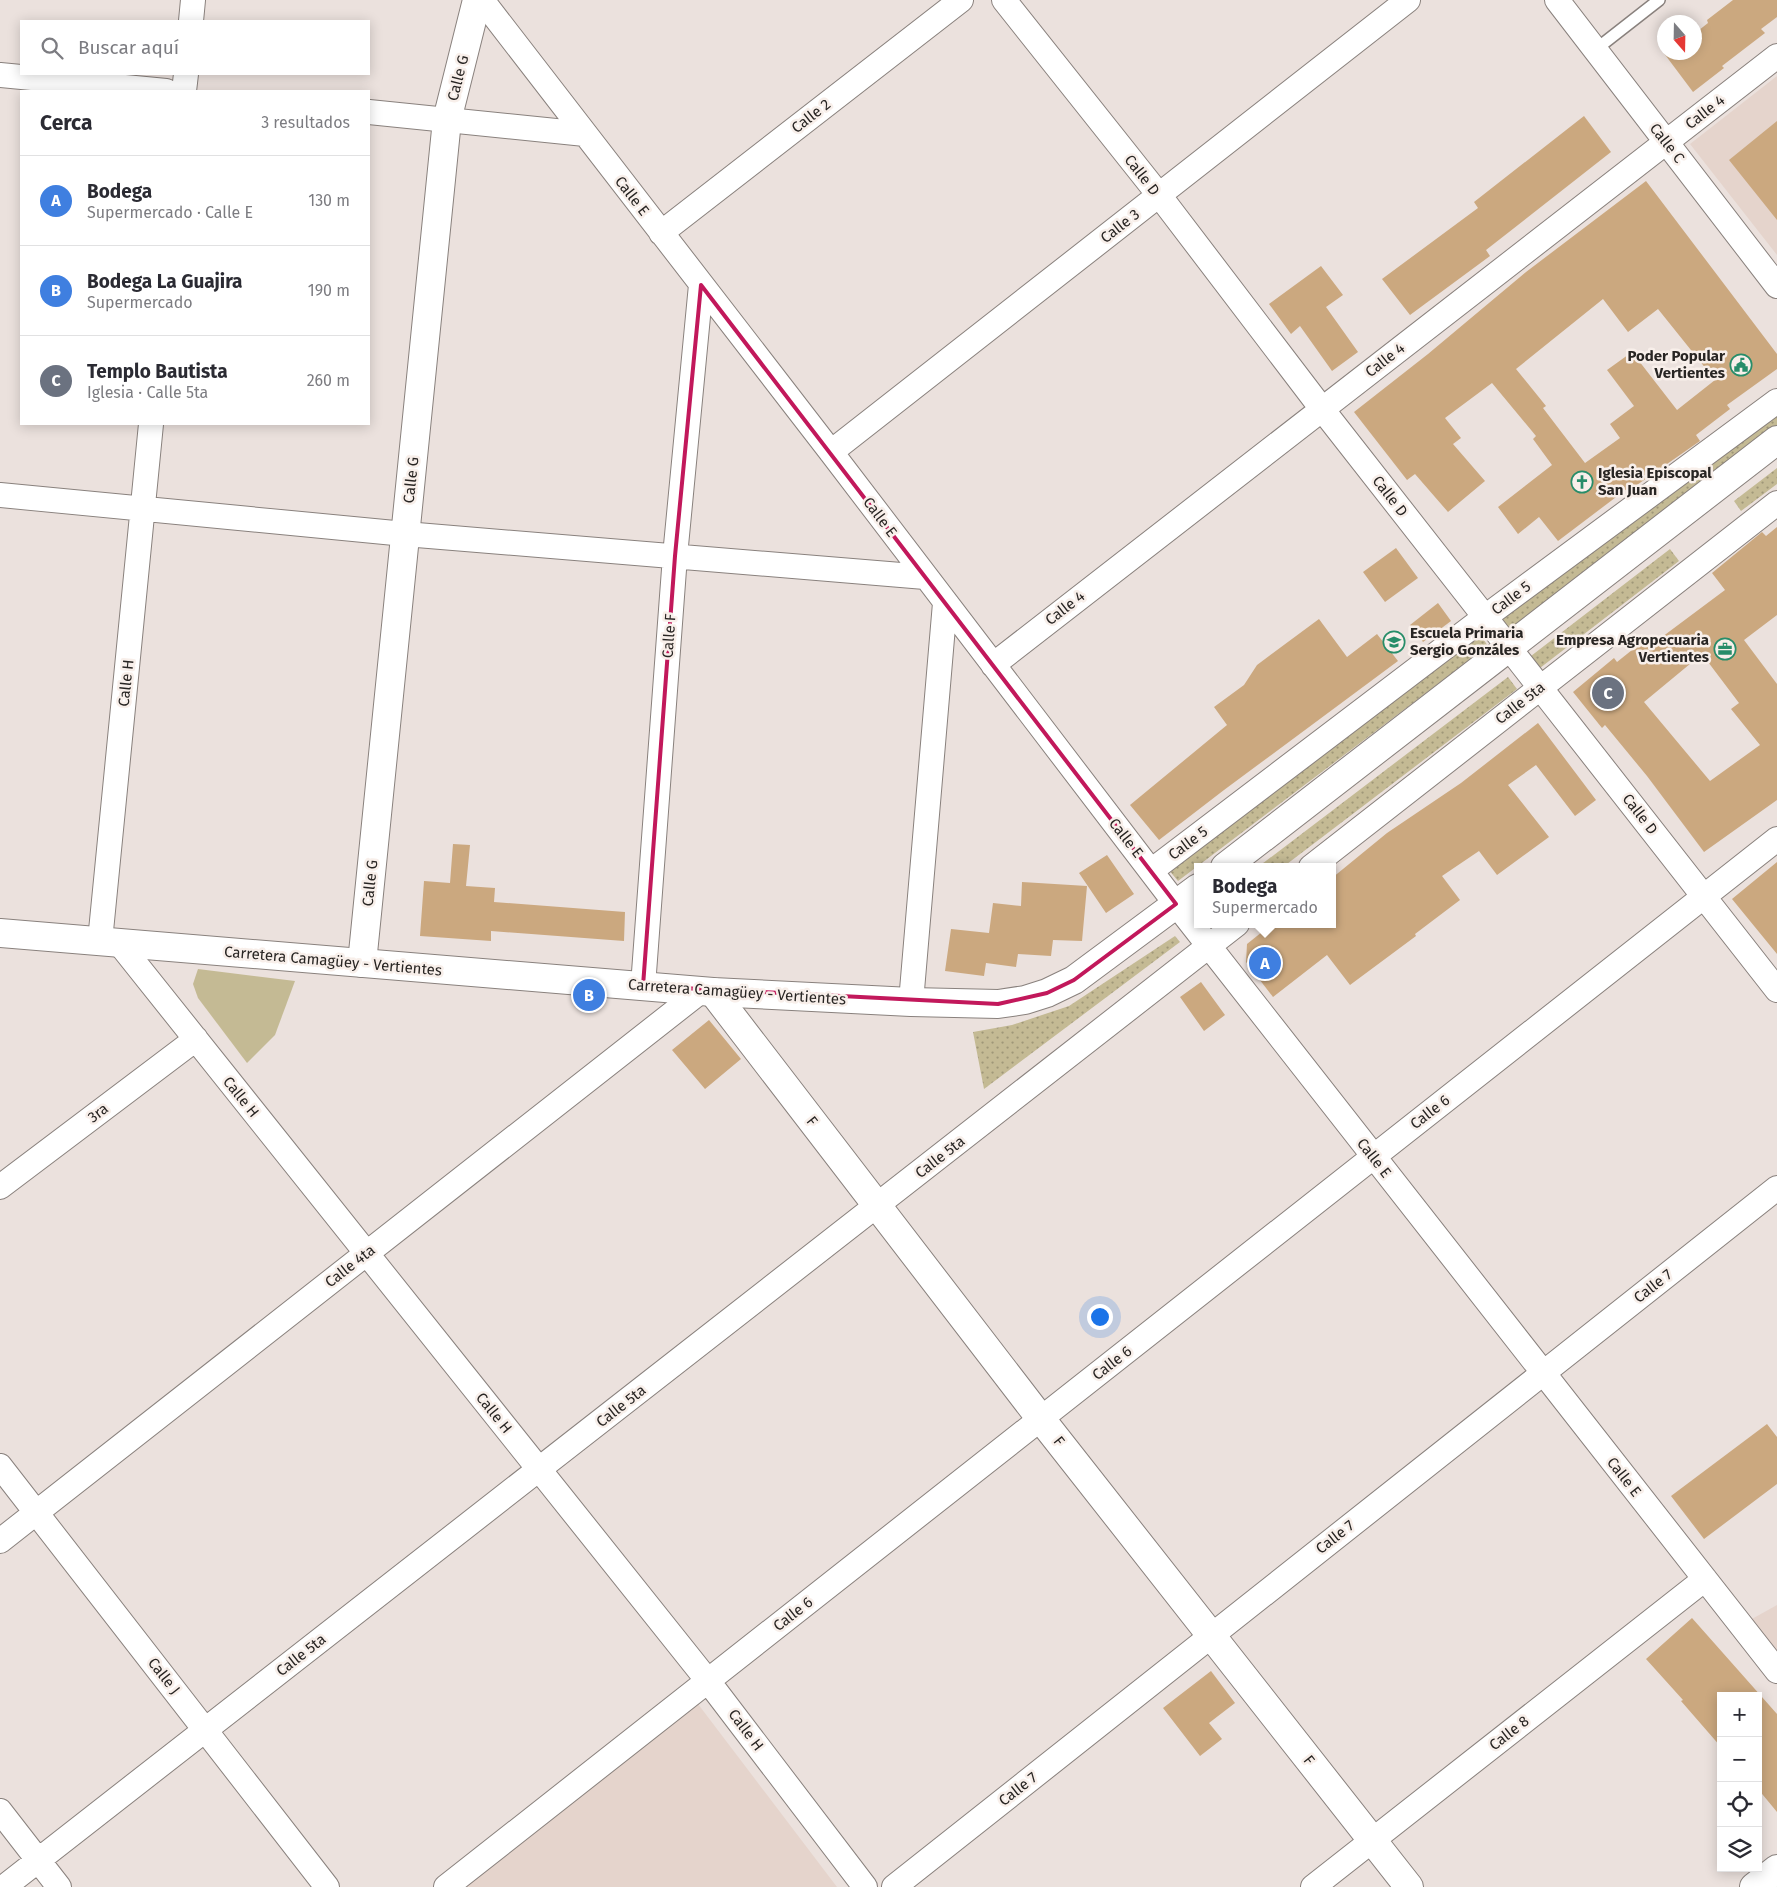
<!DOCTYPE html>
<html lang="es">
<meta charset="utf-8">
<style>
body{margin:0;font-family:"Fira Sans",sans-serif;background:#f7f7f7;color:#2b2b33}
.controls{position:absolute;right:15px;bottom:15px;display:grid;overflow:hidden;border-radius:0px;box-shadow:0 2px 12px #0003}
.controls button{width:45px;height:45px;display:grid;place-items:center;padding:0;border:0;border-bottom:1px solid #e1e1e2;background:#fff;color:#2b2b33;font:25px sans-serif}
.compass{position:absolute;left:1657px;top:15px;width:45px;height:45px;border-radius:50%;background:#fff;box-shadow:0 2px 12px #0003;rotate:160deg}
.you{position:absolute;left:1099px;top:1316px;width:18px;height:18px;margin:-12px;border:4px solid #fff;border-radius:50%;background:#1a73e8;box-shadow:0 0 0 8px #1a73e833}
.badge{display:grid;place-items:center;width:32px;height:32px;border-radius:50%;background:#d93025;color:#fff;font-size:16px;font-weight:700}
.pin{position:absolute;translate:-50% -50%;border:2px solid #fff;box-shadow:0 1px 5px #0006}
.popup{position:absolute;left:1194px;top:863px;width:142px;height:65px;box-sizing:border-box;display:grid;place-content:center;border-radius:0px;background:#fff;filter:drop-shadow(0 1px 4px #0005);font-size:16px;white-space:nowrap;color:#7c7c81}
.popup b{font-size:19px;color:#2b2b33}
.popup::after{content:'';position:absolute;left:50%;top:100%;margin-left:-10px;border:10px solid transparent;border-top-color:#fff}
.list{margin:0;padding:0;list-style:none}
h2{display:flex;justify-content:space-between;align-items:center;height:65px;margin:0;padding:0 20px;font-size:21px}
h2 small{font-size:16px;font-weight:400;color:#7c7c81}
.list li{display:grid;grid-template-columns:32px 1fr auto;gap:15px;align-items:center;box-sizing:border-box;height:90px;padding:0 20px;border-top:1px solid #e1e1e2}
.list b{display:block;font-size:19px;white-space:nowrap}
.list p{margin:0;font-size:16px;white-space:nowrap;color:#7c7c81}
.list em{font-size:16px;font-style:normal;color:#7c7c81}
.icon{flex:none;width:28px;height:28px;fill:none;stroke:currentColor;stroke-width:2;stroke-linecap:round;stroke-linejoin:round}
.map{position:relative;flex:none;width:1777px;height:1887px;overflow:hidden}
.search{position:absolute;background:#fff;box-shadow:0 2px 12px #0003;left:20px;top:20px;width:350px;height:55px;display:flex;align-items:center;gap:12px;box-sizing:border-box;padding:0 18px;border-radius:0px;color:#7c7c81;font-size:19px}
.panel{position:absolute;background:#fff;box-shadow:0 2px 12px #0003;left:20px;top:90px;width:350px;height:335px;border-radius:0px}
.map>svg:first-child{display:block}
.built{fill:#e5d4cc}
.grass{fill:url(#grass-dots)}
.park{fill:#c4ba94}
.building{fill:#cba87f;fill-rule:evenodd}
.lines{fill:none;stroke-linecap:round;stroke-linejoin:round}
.service-casing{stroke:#89817d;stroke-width:14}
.minor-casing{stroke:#89817d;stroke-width:26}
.tertiary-casing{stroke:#89817d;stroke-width:30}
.secondary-casing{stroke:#89817d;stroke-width:30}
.service{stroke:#fff;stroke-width:11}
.minor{stroke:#fff;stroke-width:24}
.tertiary{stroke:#fff;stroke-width:28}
.secondary{stroke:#fff;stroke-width:28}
.marked{fill:none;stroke:#c2185b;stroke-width:4;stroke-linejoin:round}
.labels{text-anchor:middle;stroke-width:5;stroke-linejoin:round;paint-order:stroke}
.street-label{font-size:15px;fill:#282523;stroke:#f8efea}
.poi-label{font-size:15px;font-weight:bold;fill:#282523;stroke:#f8efea;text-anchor:end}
</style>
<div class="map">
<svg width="1777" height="1887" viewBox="0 0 1777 1887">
<defs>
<pattern id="grass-dots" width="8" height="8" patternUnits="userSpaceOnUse" patternTransform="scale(1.25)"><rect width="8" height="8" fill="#c4ba94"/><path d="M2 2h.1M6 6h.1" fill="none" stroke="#9f9778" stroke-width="1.8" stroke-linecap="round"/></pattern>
</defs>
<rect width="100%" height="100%" fill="#ebe1dd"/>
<!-- built -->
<path class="built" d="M1777,76V255L1690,144Z
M1777,1605V1653L1750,1620Z
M698,1704L837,1887H465Z"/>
<!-- grass -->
<path class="grass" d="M1777,410V429L1510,631L1500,619Z
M1777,468V484L1741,511L1734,501Z
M1670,549L1679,561L1540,668L1531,656Z
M1479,633L1488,646L1178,881L1168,869Z
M1508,677L1517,689L1283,867H1258Z
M1175,936L1180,942L984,1089L973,1032L1012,1025L1069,1006Z"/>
<!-- park -->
<path class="park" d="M198,969L295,981L275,1035L247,1063L198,998L193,984Z"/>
<!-- building -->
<path class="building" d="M1733,0H1777V17L1761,29L1765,33L1722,66L1724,68L1693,92L1663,52H1694V34L1708,23L1707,20Z
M1584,116L1611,152L1486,250L1490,256L1410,315L1382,279L1478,208L1474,202Z
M1777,121V220L1729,160Z
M1646,181L1777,354V369L1727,405L1730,409L1696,435L1700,441L1634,487L1632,485L1558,541L1539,517L1518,534L1498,507L1552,465L1533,439L1536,436L1492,383L1445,418L1461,438L1453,444L1485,481L1448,512L1415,474L1407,480L1354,412L1428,354L1526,272ZM1603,299L1628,332L1658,309L1715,380L1677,410L1632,352L1607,370L1634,406L1610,424L1620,438L1585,463L1543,408L1546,406L1516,369Z
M1321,266L1343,295L1326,307L1358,352L1332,371L1300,326L1291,334L1269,304Z
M1777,527V615L1744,640L1777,684V800L1704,852L1647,776L1605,725L1602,728L1573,692L1614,658L1617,662L1647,638L1651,643L1661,635L1662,637L1725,590L1712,573L1762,532L1766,536ZM1702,654L1739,703L1731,709L1760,745L1710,781L1644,702Z
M1396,548L1418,578L1385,602L1363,572Z
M1438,603L1451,621L1423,642L1410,625Z
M1319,619L1347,657L1377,634L1398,661L1224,790L1159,840L1130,805L1227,725L1214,707L1244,685L1257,665Z
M1538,723L1596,800L1575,816L1536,765L1508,785L1549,837L1497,875L1479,851L1442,876L1460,900L1415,934L1416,936L1350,985L1327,955L1273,997L1246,962L1247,944L1272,924H1332V878L1387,833L1461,783Z
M453,844L470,845L466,886L495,888L494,902L625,912L624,941L491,931V941L420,936L424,881L450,883Z
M1107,855L1134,894L1106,913L1079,873Z
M1777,862V954L1732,899Z
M1022,882L1087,886L1082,941L1053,940L1051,956L1018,954L1016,967L986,963L984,976L945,971L951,929L989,933L993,903L1021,906Z
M1201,982L1225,1015L1204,1031L1180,997Z
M709,1020L741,1059L705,1089L672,1050Z
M1767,1424L1777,1437V1484L1704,1539L1671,1496Z
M1692,1618L1777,1714V1812L1758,1789V1696H1721V1747L1681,1701L1683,1700L1646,1659Z
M1211,1671L1235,1703L1209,1723L1222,1739L1200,1756L1163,1708Z"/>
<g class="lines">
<!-- service casing -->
<g class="service-casing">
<path id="service" d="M1595,50L1659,0"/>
</g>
<!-- minor casing -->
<g class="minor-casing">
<path id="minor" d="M482,0L831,452L1176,904L1777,1671
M1004,0L1159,195L1322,409L1777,990
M1557,0L1777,286
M191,21L193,0
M0,75L166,91
M184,91L186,74
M369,112L585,134
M661,233L961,0
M831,452L1408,0
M0,495L405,534L925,577
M993,665L1777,56
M1311,867L1777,503
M1151,871L1485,617L1777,401
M100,941L151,424
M119,943L708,1681L865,1887
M643,986L675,556L701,285
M911,1002L945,603
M0,1187L196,1039
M0,1466L327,1887
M0,1541L701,991
M0,1811L59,1887
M4,1887L1237,924
M446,1887L1777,839
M894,1887L1777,1188
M1313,1887L1705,1579"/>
</g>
<!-- tertiary casing -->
<g class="tertiary-casing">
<path id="tertiary" d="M362,963L447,120L477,0
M713,992L1041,1419L1409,1887
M1754,1887L1777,1869"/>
</g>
<!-- secondary casing -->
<g class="secondary-casing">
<path id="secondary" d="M1225,867L1777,440
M0,933L713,992L911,1002L998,1004L1025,1000L1047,993L1074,980L1198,888"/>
</g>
<!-- service -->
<use href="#service" class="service"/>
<!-- minor -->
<use href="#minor" class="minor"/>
<!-- tertiary -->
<use href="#tertiary" class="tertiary"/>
<!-- secondary -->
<use href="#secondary" class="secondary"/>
</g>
<!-- marked area -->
<path class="marked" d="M701,285L1176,904L1074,980L1047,993L998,1004L643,986L675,556Z"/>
<!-- icons -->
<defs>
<g id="civic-ring" transform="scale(1.125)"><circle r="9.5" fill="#f8efea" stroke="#278d69" stroke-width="1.5"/><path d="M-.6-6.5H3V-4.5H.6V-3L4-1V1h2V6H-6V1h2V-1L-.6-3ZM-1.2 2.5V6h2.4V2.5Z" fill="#278d69"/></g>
<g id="church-ring" transform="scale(1.125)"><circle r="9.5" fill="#f8efea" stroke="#278d69" stroke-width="1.5"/><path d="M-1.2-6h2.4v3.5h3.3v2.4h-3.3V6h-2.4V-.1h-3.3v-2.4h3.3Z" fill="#278d69"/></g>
<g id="school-ring" transform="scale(1.125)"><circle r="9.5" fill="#f8efea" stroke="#278d69" stroke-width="1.5"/><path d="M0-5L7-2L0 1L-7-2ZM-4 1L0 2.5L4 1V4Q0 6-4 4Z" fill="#278d69"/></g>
<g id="office-ring" transform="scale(1.125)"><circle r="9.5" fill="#f8efea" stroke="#278d69" stroke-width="1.5"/><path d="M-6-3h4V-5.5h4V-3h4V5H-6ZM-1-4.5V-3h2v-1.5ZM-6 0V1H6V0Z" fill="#278d69"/></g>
</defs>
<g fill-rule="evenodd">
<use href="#civic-ring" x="1741" y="365"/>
<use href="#church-ring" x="1582" y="482"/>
<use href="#school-ring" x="1394" y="642"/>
<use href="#office-ring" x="1725" y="649"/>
</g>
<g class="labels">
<!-- street labels -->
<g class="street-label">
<text transform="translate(458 78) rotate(-76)" y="5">Calle G</text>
<text transform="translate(1705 112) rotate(-38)" y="5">Calle 4</text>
<text transform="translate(811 116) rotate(-38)" y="5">Calle 2</text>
<text transform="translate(1667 143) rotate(52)" y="5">Calle C</text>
<text transform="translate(1142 175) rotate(52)" y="5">Calle D</text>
<text transform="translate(632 196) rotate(52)" y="5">Calle E</text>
<text transform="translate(1120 226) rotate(-38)" y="5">Calle 3</text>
<text transform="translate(1385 360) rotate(-38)" y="5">Calle 4</text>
<text transform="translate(411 480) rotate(-84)" y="5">Calle G</text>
<text transform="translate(1390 496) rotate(52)" y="5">Calle D</text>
<text transform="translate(880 517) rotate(53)" y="5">Calle E</text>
<text transform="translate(1511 598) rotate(-37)" y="5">Calle 5</text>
<text transform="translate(1065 608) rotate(-38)" y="5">Calle 4</text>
<text transform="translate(669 636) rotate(-86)" y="5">Calle F</text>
<text transform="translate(126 683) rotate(-84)" y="5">Calle H</text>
<text transform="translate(1520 703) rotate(-38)" y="5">Calle 5ta</text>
<text transform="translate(1640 814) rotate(52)" y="5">Calle D</text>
<text transform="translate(1126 838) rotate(52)" y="5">Calle E</text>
<text transform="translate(1188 843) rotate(-37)" y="5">Calle 5</text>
<text transform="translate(370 883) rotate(-84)" y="5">Calle G</text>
<text transform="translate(333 961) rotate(5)" y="5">Carretera Camagüey - Vertientes</text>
<text transform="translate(737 992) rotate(4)" y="5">Carretera Camagüey - Vertientes</text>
<text transform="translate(241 1097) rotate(51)" y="5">Calle H</text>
<text transform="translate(1430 1112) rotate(-38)" y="5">Calle 6</text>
<text transform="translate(98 1113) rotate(-37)" y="5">3ra</text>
<text transform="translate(812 1121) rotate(52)" y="5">F</text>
<text transform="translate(940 1157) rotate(-38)" y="5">Calle 5ta</text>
<text transform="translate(1374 1158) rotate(52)" y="5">Calle E</text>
<text transform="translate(350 1266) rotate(-38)" y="5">Calle 4ta</text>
<text transform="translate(1653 1286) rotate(-38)" y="5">Calle 7</text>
<text transform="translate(1112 1363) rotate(-38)" y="5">Calle 6</text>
<text transform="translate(621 1406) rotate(-38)" y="5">Calle 5ta</text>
<text transform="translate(494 1413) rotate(51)" y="5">Calle H</text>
<text transform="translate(1059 1441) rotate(52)" y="5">F</text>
<text transform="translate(1624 1477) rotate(52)" y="5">Calle E</text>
<text transform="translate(1335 1537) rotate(-38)" y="5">Calle 7</text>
<text transform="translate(793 1614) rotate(-38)" y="5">Calle 6</text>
<text transform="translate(301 1655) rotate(-38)" y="5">Calle 5ta</text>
<text transform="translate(164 1676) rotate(52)" y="5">Calle J</text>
<text transform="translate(746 1730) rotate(53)" y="5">Calle H</text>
<text transform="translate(1509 1733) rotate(-38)" y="5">Calle 8</text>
<text transform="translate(1309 1760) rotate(52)" y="5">F</text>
<text transform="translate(1018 1789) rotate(-38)" y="5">Calle 7</text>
</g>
<!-- poi labels -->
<g class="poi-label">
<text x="1725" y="361">Poder Popular<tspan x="1725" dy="17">Vertientes</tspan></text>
<text x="1598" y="478" text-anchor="start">Iglesia Episcopal<tspan x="1598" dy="17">San Juan</tspan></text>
<text x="1410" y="638" text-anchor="start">Escuela Primaria<tspan x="1410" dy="17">Sergio Gonzáles</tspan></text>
<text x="1709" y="645">Empresa Agropecuaria<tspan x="1709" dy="17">Vertientes</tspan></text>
</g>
</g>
</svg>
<div class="controls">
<button>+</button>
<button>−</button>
<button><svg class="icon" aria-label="locate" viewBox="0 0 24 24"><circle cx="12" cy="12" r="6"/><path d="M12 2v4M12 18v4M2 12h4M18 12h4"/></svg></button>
<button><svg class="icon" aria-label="layers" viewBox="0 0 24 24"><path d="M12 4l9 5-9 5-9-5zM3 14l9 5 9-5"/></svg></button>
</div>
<svg class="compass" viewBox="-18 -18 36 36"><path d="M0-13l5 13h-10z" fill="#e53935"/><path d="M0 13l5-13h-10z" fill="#7c7c81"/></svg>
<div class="you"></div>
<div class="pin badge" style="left:1265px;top:963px;background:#3f7fe0">A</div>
<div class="popup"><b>Bodega</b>Supermercado</div>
<div class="pin badge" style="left:589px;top:995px;background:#3f7fe0">B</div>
<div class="pin badge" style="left:1608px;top:693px;background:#6b7280">C</div>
<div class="search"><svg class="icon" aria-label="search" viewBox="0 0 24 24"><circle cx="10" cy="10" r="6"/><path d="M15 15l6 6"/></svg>Buscar aquí</div>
<section class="panel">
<h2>Cerca<small>3 resultados</small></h2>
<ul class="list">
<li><span class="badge" style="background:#3f7fe0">A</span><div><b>Bodega</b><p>Supermercado · Calle E</p></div><em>130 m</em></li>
<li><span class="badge" style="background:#3f7fe0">B</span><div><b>Bodega La Guajira</b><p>Supermercado</p></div><em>190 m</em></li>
<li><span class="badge" style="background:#6b7280">C</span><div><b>Templo Bautista</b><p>Iglesia · Calle 5ta</p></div><em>260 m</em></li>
</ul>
</section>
</div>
